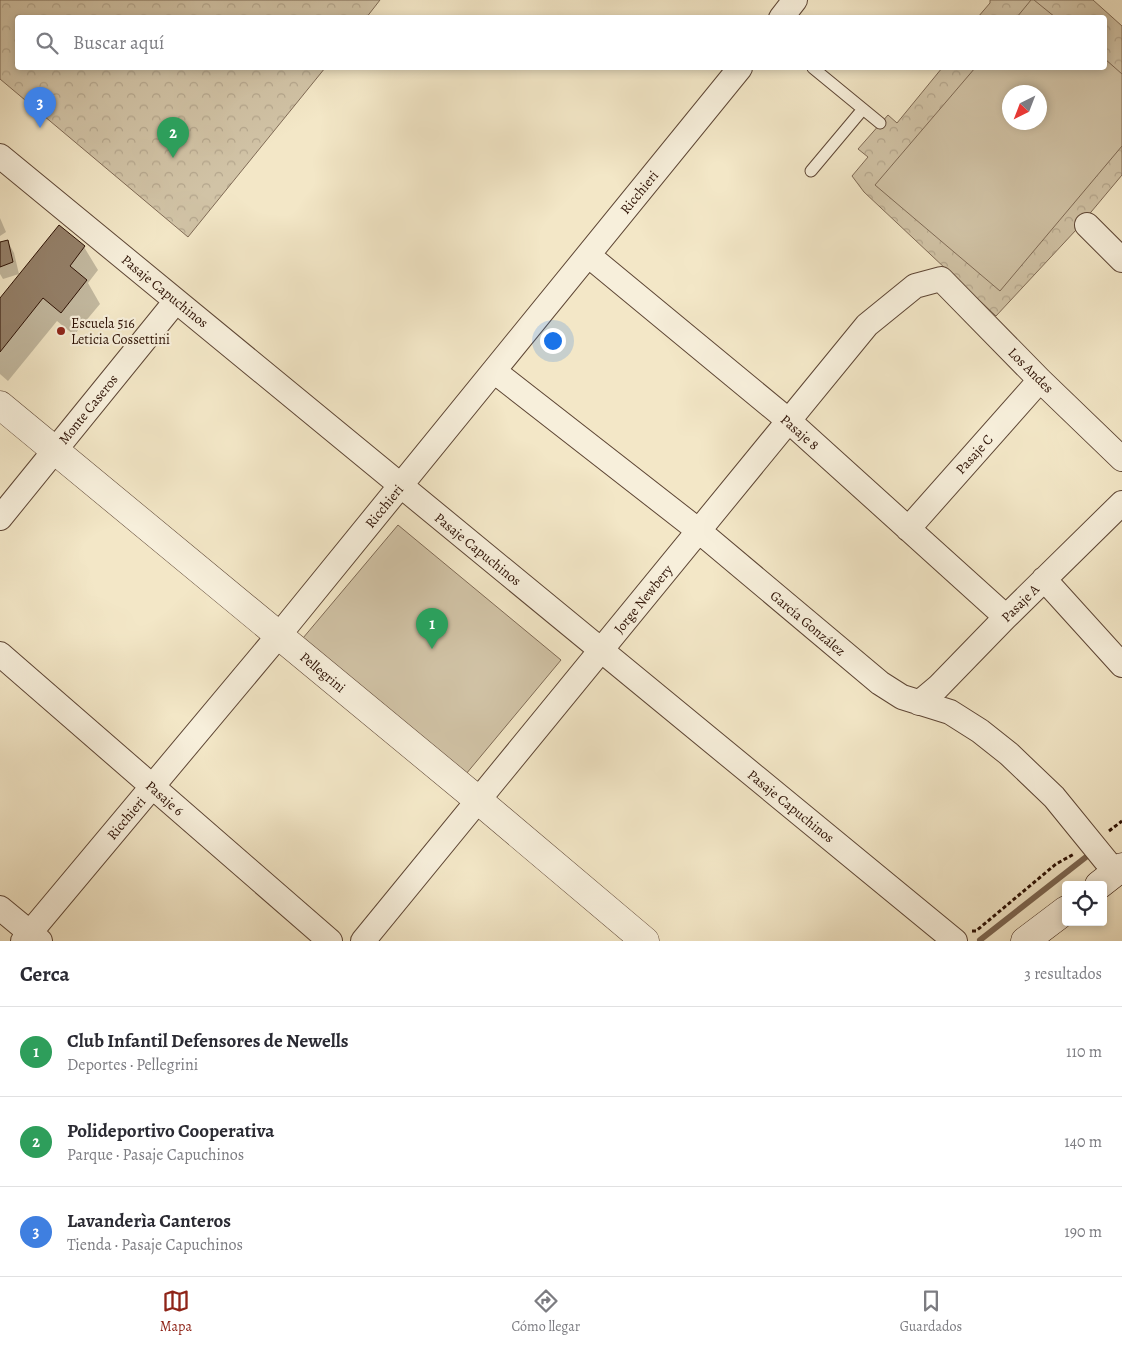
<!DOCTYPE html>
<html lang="es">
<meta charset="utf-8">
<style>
body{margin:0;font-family:Alegreya,serif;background:#f2f2f3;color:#2b2b33}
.controls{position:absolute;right:15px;bottom:15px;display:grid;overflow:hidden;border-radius:5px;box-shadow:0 2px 8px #0003}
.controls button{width:45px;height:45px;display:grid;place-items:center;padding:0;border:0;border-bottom:1px solid #e1e1e2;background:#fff;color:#2b2b33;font:25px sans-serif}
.compass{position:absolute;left:1002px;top:85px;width:45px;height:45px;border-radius:50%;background:#fff;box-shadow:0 2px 8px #0003;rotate:222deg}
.you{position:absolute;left:552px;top:340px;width:18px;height:18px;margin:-12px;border:4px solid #fff;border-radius:50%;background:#1a73e8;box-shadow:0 0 0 8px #1a73e833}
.badge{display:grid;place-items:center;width:32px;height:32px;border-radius:50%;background:#8f2418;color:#fff;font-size:16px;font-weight:700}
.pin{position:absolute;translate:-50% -41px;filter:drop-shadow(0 1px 2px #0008)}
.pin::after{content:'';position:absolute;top:26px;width:18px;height:15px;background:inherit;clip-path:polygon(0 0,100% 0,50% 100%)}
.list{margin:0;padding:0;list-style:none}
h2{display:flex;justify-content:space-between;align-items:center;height:65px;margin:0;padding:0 20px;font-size:21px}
h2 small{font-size:16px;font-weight:400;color:#7c7c81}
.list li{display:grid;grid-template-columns:32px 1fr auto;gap:15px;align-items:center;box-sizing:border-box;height:90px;padding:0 20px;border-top:1px solid #e1e1e2}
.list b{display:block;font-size:19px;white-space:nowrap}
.list p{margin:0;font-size:16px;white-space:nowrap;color:#7c7c81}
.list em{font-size:16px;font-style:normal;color:#7c7c81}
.icon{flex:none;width:28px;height:28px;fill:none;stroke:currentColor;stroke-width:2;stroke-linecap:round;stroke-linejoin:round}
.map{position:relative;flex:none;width:1122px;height:941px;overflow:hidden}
.search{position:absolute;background:#fff;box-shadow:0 2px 8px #0003;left:15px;right:15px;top:15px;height:55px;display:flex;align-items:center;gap:12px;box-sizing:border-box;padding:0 18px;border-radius:5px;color:#7c7c81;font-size:19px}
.sheet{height:335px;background:#fff}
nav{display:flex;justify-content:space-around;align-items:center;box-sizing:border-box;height:70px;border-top:1px solid #e1e1e2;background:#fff;font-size:14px;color:#7c7c81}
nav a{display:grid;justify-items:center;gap:2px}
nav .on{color:#8f2418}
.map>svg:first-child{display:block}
.forest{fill:url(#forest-crowns);stroke:#7f6a55;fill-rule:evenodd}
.pitch{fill:#d1c3a6;stroke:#7f6a55;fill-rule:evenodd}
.shadow{fill:#0003}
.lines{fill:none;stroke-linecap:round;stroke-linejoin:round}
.stream{stroke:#7c6651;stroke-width:6}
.building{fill:#948069;stroke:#2d1104}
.service-casing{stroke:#5e4635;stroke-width:13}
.minor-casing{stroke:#5e4635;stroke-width:26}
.tertiary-casing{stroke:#5e4635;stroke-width:29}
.secondary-casing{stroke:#2d1104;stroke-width:29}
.path{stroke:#2d1104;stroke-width:3;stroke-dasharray:4 2.5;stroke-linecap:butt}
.service{stroke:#f7efdb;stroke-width:11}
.minor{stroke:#f7efdb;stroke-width:24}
.tertiary{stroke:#f7efdb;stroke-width:28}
.secondary{stroke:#f7efdb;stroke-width:28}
.poi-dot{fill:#8f2418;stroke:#f7efdb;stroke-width:2}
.labels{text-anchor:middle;stroke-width:4.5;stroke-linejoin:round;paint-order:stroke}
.street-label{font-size:14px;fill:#2d1104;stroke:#f7efdb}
.poi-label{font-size:14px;fill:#2d1104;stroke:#f7efdb;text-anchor:start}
</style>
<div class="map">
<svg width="1122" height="941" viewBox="0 0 1122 941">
<defs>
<pattern id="forest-crowns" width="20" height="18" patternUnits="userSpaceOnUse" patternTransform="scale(1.25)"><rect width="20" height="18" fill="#d1c3a6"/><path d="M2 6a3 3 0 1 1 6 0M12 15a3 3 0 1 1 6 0" fill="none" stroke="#b4a68d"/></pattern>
</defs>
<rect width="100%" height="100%" fill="#f3e7c7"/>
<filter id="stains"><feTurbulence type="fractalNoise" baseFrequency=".004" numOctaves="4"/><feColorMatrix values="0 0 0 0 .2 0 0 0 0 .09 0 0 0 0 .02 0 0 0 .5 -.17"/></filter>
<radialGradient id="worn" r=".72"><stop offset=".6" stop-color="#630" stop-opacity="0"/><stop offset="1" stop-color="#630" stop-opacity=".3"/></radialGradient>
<!-- forest -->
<path class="forest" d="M0,0H380L366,18H18V68H325L188,237L0,79Z
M990,0H1093L1122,26V175L1076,230L996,316L864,192L852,176L868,157L858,149L888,115L897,123L942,68H1104V18L978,17L990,3ZM1010,92H1040V122H1010Z"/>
<!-- pitch -->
<path class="pitch" d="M1031,0H1034L1055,17H1017Z
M1105,59L1122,74V146L1000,291L875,185L975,68H1104ZM1040,92V122H1010V92Z
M398,525L561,660L466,774L303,638Z"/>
<!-- shadow -->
<path class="shadow" d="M0,218L6,232L0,236Z
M59,227L84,247L98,270L88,283L100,304L74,335L57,321L8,381L0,374V300Z
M8,242L14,253L19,274L3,279L0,274V244Z"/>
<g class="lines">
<!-- stream -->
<path class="stream" d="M980,940L1086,857"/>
</g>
<!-- building -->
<path class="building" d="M59,225L85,246L70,266L87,280L61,313L43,298L0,352V298Z
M8,240L13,262L0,267V242Z"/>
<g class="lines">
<!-- service casing -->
<g class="service-casing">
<path id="service" d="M813,68L880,123
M811,171L863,109"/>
</g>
<!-- minor casing -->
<g class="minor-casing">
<path id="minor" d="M781,18L795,0
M0,156L955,941
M1087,225L1122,260
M588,255L789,421L1006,617
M494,371L699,531L880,683L902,697L950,712L980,731L1009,754L1054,797L1115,872
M0,518L176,301
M908,529L1040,380
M1044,579L1122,665
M0,654L330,941
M919,703L938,687L1006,617L1122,503
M0,908L40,941
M23,941L279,635L740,68
M363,941L867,325L915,286L941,279L1040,380L1122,459"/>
</g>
<!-- tertiary casing -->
<g class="tertiary-casing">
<path id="tertiary" d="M0,405L478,800L645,941"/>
</g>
<!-- secondary casing -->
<g class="secondary-casing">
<path id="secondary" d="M1099,885L1122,867
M1025,941L1066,910"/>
</g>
<!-- path -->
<path class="path" d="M1109,831L1122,821
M972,931H976L1056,864L1074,854"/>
<!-- service -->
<use href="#service" class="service"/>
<!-- minor -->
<use href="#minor" class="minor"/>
<!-- tertiary -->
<use href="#tertiary" class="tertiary"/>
<!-- secondary -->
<use href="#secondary" class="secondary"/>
</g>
<!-- markers -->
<circle class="poi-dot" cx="61" cy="331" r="5"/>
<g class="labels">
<!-- street labels -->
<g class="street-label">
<text transform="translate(639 192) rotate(-51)" y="5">Ricchieri</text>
<text transform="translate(165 291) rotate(39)" y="5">Pasaje Capuchinos</text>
<text transform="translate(1031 370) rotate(45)" y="5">Los Andes</text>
<text transform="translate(88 409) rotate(-51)" y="5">Monte Caseros</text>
<text transform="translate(800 432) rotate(41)" y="5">Pasaje 8</text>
<text transform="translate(974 454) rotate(-48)" y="5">Pasaje C</text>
<text transform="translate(384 506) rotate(-51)" y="5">Ricchieri</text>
<text transform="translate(478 549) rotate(39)" y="5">Pasaje Capuchinos</text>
<text transform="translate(643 599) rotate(-51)" y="5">Jorge Newbery</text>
<text transform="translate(1020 603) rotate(-45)" y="5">Pasaje A</text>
<text transform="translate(808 623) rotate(40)" y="5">García González</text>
<text transform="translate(323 672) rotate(40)" y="5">Pellegrini</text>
<text transform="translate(165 798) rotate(41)" y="5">Pasaje 6</text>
<text transform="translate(791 806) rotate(39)" y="5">Pasaje Capuchinos</text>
<text transform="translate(126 818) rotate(-50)" y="5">Ricchieri</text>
</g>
<!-- poi labels -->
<g class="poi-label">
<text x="71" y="328">Escuela 516<tspan x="71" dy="16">Leticia Cossettini</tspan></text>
</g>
</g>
<rect width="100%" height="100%" filter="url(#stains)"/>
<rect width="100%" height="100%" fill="url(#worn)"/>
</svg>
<div class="controls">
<button><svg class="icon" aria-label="locate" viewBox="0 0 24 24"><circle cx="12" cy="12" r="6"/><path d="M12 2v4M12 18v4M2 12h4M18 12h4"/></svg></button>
</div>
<svg class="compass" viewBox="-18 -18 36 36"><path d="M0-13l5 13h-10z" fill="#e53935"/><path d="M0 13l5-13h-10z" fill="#7c7c81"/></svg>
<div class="you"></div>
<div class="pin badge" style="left:432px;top:649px;background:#2e9e5b">1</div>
<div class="pin badge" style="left:173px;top:158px;background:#2e9e5b">2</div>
<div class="pin badge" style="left:40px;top:128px;background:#3f7fe0">3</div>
<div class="search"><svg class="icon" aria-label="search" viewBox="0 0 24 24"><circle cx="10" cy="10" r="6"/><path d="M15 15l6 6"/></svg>Buscar aquí</div>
</div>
<section class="sheet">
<h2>Cerca<small>3 resultados</small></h2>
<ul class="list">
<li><span class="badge" style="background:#2e9e5b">1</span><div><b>Club Infantil Defensores de Newells</b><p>Deportes · Pellegrini</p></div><em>110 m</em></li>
<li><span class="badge" style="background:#2e9e5b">2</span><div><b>Polideportivo Cooperativa</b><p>Parque · Pasaje Capuchinos</p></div><em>140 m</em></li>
<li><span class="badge" style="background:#3f7fe0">3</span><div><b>Lavanderìa Canteros</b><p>Tienda · Pasaje Capuchinos</p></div><em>190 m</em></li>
</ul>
</section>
<nav>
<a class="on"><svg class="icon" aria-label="map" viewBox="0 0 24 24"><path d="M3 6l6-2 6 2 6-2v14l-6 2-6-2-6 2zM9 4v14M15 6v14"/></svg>Mapa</a>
<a><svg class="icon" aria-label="directions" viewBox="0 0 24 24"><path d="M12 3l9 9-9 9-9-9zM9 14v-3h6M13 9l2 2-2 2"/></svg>Cómo llegar</a>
<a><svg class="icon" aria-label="saved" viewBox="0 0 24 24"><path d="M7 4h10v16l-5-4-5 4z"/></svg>Guardados</a>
</nav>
